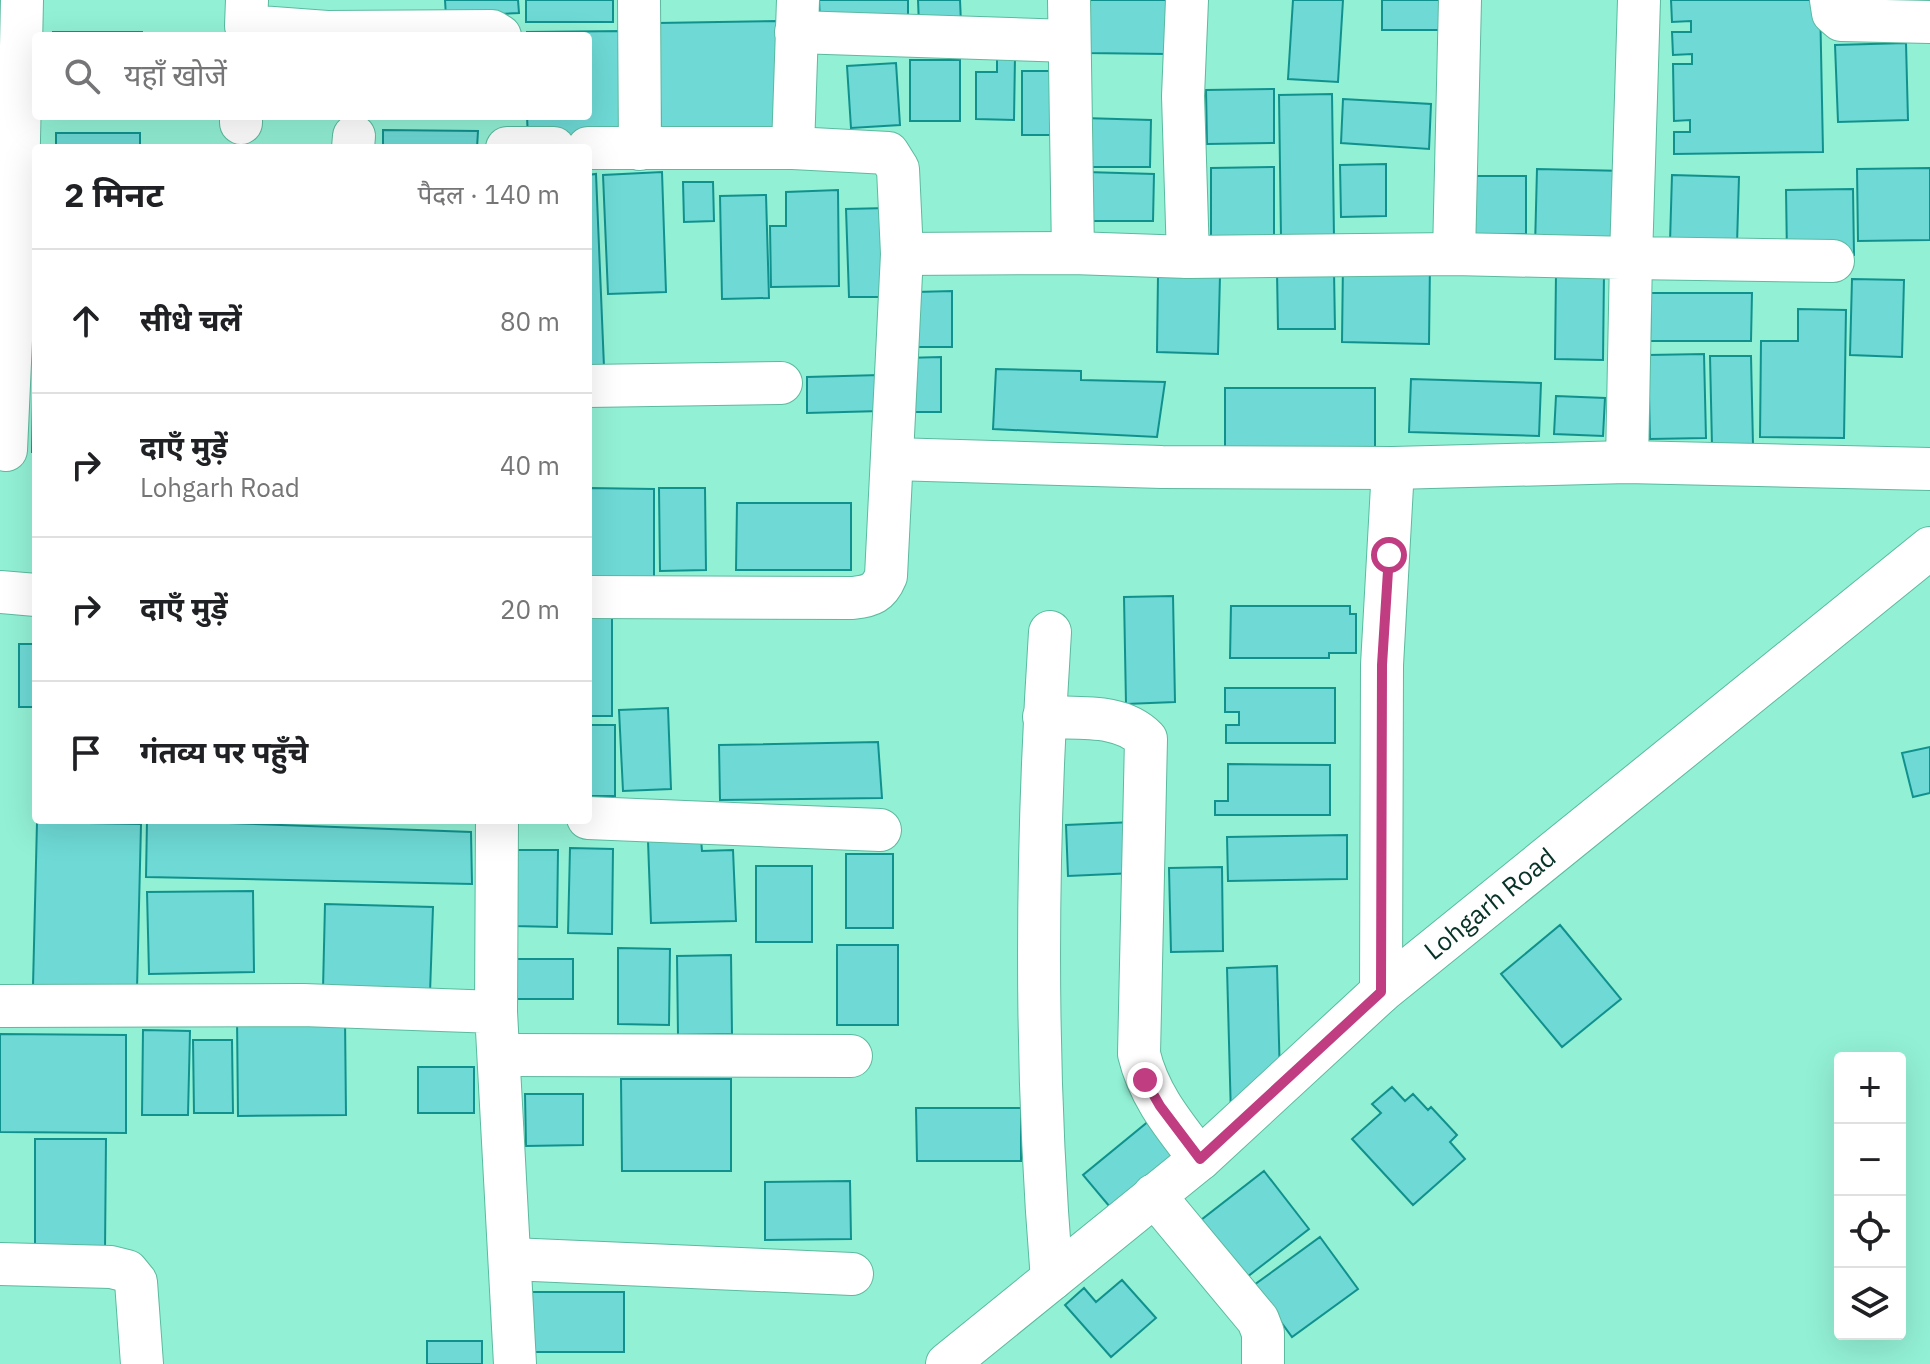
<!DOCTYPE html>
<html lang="hi">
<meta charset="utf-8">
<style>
body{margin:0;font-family:"IBM Plex Sans","Noto Sans Devanagari",sans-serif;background:#f6f6f6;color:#202124}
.controls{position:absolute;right:24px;bottom:24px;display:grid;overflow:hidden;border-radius:8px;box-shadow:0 8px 32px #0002}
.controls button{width:72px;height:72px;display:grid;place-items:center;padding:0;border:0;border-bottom:2px solid #e0e0e0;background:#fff;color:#202124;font:40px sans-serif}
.stop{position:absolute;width:24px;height:24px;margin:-18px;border:6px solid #c13d82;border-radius:50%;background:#fff}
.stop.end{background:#c13d82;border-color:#fff;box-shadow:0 2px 8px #0008}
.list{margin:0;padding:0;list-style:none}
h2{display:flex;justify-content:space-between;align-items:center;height:104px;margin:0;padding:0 32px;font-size:34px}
h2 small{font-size:26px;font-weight:400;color:#757577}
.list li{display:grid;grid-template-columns:52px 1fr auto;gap:24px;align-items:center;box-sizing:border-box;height:144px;padding:0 32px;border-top:2px solid #e0e0e0}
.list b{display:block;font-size:30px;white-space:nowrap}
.list p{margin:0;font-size:26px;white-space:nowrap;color:#757577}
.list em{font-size:26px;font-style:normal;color:#757577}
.icon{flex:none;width:44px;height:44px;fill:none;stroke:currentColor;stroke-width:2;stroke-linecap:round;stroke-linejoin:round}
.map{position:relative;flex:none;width:1930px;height:1364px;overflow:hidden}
.search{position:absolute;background:#fff;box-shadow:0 8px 32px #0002;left:32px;top:32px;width:560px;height:88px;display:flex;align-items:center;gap:20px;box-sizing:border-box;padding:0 28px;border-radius:8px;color:#757577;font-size:30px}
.panel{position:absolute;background:#fff;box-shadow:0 8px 32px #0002;left:32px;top:144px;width:560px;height:680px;border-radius:8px}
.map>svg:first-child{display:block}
.building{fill:#6ed9d5;stroke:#11918e;stroke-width:2}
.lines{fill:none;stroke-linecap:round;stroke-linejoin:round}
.street-casing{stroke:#5bba9f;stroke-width:44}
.street{stroke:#fff;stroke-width:42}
.route{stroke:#c13d82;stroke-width:10}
.labels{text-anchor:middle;stroke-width:8;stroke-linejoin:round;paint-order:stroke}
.street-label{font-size:26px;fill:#073227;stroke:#a0fee1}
</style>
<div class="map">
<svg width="1930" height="1364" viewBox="0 0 1930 1364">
<rect width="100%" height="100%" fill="#92f0d4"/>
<!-- building -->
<path class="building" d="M445,0H518L519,13L446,17Z
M526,0H613V22H526Z
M819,0H908V18L820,20Z
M918,0H960L961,23L919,25Z
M1085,0H1167V54L1085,53Z
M1293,0H1343L1338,82L1288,79Z
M1382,0H1439V30H1382Z
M1671,0H1820L1823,152L1674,154V132H1690V120L1674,121L1673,64H1692V54L1673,55L1672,32H1691V21L1672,22Z
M778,21L781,133L661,136L658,23Z
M624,31L626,137L528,139L527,116H588V36H527V32Z
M53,32H142V36H53Z
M1906,43L1908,120L1838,122L1835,45Z
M997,56H1015L1014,120L976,119V72H997Z
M910,60H960V121H910Z
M896,63L900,125L851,128L847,66Z
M1022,71H1063L1062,135H1022Z
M1274,89V143L1207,144L1206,90Z
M1332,94L1334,238H1281L1279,95Z
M1343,99L1431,104L1429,149L1341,143Z
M1083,118L1151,120L1150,167H1082Z
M383,130L478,131L477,148H383Z
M56,133H140V148H56Z
M1386,164V216L1341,217L1340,165Z
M1274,167V238L1211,239V168Z
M1930,168V240L1858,241L1857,169Z
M1537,169L1626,171L1624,248L1535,247Z
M662,172L666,292L608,294L603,175Z
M1086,172L1154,174L1153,221H1086Z
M596,174L604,367H588V175Z
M1672,175L1739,177L1737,244L1670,242Z
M1469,176H1526V234H1469Z
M683,182H713L714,221L684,222Z
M1853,189L1854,255L1787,256L1786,190Z
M838,190L839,286L771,287L770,226H786V192Z
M766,195L769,298L722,299L720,196Z
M887,208L888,297H849L846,209Z
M1343,261L1430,263L1429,344L1342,342Z
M1334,271L1335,329H1278L1277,272Z
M1556,273L1604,274L1603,360L1555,359Z
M1158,275L1220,276L1218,354L1157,352Z
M1852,279L1904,280L1902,357L1850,355Z
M952,291V347H916V292Z
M1651,293H1752L1751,341H1650Z
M1798,309L1846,310L1844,438L1760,437L1761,341H1798Z
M1704,354L1706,438L1650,439L1648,355Z
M1710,356H1751L1753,445L1712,446Z
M941,357V412H905L904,358Z
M996,369L1081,371V380L1165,382L1157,437L993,429Z
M880,375L881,411L807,413V377Z
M1411,379L1541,383L1539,436L1409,432Z
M1225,388H1375V457H1225Z
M33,395H36V452H32Z
M1556,396L1605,398L1603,436L1554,434Z
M588,488L654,489V578L588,577Z
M659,488H705L706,570L660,571Z
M737,503H851V570H736Z
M1173,596L1175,702L1126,704L1124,597Z
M1231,606H1350V614H1356V653H1329V658H1230Z
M612,609V716H588V610Z
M19,644H36V707H19Z
M1225,688H1335V743H1226V725H1239V712H1225Z
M668,708L671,789L623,791L619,710Z
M588,725H615V796H588Z
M878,742L882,798L720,800L719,745Z
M1930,747V793L1913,797L1902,753Z
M1228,764L1330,765V815H1215V801H1228Z
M147,820L471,832L472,884L146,877Z
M37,822L141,824L137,989L33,986Z
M1133,822L1135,873L1068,876L1066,825Z
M1347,835V879L1228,881L1227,837Z
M701,839L702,851L733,850L736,921L651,923L648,841Z
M570,848L613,849L612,934L568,933Z
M514,850H558L557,927L514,926Z
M846,854H893V928H846Z
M756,866H812V942H756Z
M1222,867L1223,951L1171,952L1169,868Z
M253,891L254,972L149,974L147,892Z
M325,904L433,907L430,993L323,989Z
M1560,925L1621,999L1562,1047L1501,974Z
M837,945H898V1025H837Z
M618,948L670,949L669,1025L618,1024Z
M731,955L732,1034L678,1035L677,956Z
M517,959H573V999H517Z
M1277,966L1280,1079L1231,1117L1227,968Z
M237,1018H345L346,1115L238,1116Z
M143,1030L190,1031L188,1115H142Z
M0,1034L126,1035V1133L0,1132Z
M193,1040H232L233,1113H194Z
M418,1067H474V1113H418Z
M621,1079H731V1171H622Z
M1392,1087L1405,1101L1413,1094L1428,1110L1431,1107L1457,1135L1450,1142L1465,1159L1413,1205L1352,1139L1381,1113L1372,1104Z
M525,1094H583V1145L526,1146Z
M916,1108H1021V1161H917Z
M1155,1116L1187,1154L1115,1213L1083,1175Z
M35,1139H106L105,1252H35Z
M1264,1171L1309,1229L1247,1277L1201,1220Z
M850,1181L851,1239L765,1240V1182Z
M1320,1237L1358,1289L1292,1337L1254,1285Z
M1122,1280L1156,1318L1111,1357L1065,1305L1084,1288L1096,1302Z
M532,1292H624V1352H532Z
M427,1341H482V1364H427Z"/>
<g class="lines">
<!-- street casing -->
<g class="street-casing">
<g id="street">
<path d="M247,0L246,26L327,32L492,31L500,36"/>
<path d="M639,0L640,149"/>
<path d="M1069,0L1073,253"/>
<path d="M1187,0L1183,96L1188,257"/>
<path d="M1639,0L1631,258L1833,261"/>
<path d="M1831,0L1833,13L1841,20L1930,22"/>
<path d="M796,32L1069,41"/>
<path d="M241,123V116"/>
<path d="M353,148L354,136"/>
<path d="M507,148H554"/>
<path d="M588,148H793L888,153L898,169L902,254L886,576C879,593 871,596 853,598L588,597"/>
<path d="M793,148L798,0"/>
<path d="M902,254L1073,253L1188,257L1454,254L1631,258L1627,462"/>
<path d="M1454,254L1460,0"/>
<path d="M588,386L781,383"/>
<path d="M6,450L18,186L22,0"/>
<path d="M893,459L1162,467L1393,468L1627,462L1930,469"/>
<path d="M0,592L36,595"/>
<path d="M1050,632C1036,846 1034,1064 1052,1279"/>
<path d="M1044,717C1079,719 1121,713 1146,739L1139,1054C1149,1096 1174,1125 1200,1159"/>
<path d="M588,818L880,830"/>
<path d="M1381,992L1382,665L1393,468"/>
<path d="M0,1006L303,1005L496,1012L515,1364"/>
<path d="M496,1012L497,820"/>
<path d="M500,1055L851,1056"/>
<path d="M1154,1195L1258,1320L1263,1333V1364"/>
<path d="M511,1259L852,1274"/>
<path d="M0,1264L111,1267L127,1271L136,1282L142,1364"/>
<path id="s1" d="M947,1364L1200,1159L1381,992L1930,548"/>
</g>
</g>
<!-- street -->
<use href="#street" class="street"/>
</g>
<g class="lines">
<!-- route -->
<path class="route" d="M1145,1080L1160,1106L1200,1159L1381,992L1382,665L1389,555"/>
</g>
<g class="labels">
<!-- street labels -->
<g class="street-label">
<text dy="9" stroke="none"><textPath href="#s1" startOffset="712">Lohgarh Road</textPath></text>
</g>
</g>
</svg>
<div class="controls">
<button>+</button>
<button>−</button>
<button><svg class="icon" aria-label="locate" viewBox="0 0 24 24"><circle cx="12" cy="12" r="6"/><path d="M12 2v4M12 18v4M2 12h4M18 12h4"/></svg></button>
<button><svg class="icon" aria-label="layers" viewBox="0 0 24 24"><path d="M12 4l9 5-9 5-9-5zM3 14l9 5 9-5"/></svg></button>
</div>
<div class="stop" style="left:1389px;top:555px"></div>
<div class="stop end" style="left:1145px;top:1080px"></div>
<div class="search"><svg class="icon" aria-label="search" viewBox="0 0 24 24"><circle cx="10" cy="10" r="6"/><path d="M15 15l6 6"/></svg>यहाँ खोजें</div>
<section class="panel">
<h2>2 मिनट<small>पैदल · 140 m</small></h2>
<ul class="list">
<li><svg class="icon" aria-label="ahead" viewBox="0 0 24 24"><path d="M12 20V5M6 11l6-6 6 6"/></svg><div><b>सीधे चलें</b></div><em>80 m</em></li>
<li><svg class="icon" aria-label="right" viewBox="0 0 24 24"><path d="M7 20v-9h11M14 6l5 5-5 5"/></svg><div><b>दाएँ मुड़ें</b><p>Lohgarh Road</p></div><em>40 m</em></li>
<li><svg class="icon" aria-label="right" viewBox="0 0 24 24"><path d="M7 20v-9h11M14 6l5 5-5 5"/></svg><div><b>दाएँ मुड़ें</b></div><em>20 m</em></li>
<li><svg class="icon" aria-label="arrive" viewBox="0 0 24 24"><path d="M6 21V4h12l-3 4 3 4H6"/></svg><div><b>गंतव्य पर पहुँचे</b></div></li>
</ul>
</section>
</div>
